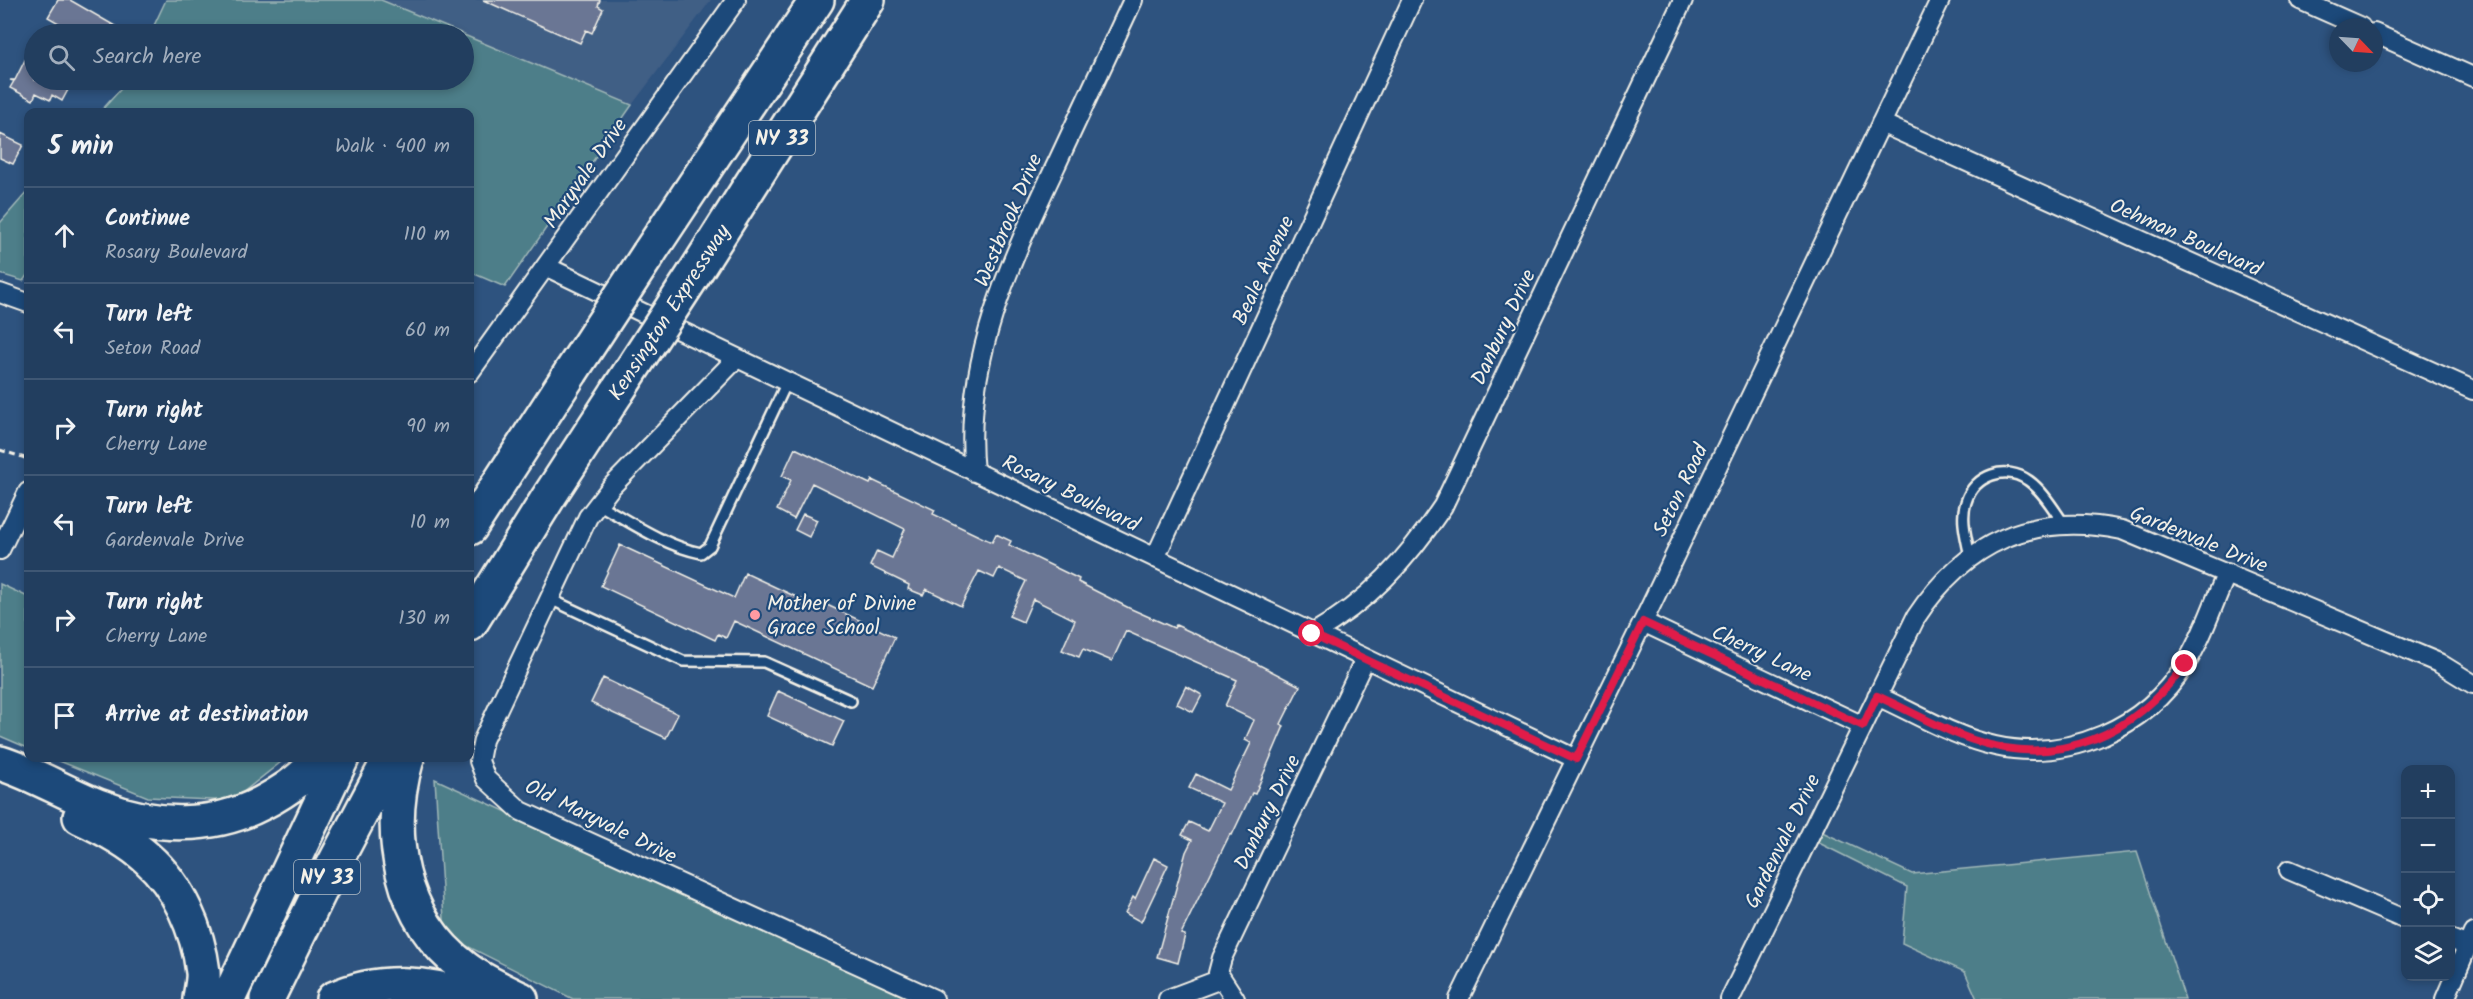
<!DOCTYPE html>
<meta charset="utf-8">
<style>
body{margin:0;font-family:Kalam,sans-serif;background:#2a4565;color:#f1f3f6}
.controls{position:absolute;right:18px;bottom:18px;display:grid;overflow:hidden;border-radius:12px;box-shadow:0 3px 9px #0003}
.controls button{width:54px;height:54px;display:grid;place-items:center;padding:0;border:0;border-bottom:2px solid #3f5774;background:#223e5f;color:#f1f3f6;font:30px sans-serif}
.compass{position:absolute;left:2329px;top:18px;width:54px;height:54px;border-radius:50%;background:#223e5f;box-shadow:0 3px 9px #0003;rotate:115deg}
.stop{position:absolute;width:18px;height:18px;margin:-14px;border:4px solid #e11d48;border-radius:50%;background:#fff}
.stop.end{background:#e11d48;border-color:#fff;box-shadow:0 2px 6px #0008}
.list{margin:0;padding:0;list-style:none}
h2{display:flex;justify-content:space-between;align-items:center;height:78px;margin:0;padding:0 24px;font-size:26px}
h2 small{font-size:20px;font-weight:400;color:#a2aebd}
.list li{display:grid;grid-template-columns:39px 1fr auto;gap:18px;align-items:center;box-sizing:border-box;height:96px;padding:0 24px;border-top:2px solid #3f5774}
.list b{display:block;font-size:22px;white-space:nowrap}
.list p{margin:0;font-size:20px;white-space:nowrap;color:#a2aebd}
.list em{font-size:20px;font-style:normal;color:#a2aebd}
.icon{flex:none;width:33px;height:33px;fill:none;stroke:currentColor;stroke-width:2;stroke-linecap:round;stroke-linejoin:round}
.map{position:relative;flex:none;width:2473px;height:999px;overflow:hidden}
.search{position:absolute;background:#223e5f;box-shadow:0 3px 9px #0003;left:24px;top:24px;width:450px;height:66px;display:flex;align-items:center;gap:15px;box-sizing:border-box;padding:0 21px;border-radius:33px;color:#a2aebd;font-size:22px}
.panel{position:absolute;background:#223e5f;box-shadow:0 3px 9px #0003;left:24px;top:108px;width:450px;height:654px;border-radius:12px}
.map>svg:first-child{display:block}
.built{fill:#405e85}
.green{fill:#4e7e89;stroke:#a1b8b8;stroke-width:1.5}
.building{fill:#6b7694;stroke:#f4f1e8;stroke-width:1.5}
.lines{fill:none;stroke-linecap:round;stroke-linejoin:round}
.service-casing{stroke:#f4f1e8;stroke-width:14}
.minor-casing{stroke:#f4f1e8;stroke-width:22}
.motorway-casing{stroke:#f4f1e8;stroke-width:38}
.path{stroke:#f4f1e8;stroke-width:3;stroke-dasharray:6 4.5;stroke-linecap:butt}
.service{stroke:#1f4a7a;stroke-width:9}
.minor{stroke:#1f4a7a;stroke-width:18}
.motorway{stroke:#1f4a7a;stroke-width:33}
.motorway-bridge-casing{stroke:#f4f1e8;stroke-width:38;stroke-linecap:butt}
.motorway-bridge{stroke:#1f4a7a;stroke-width:33}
.route{stroke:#e11d48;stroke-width:8}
.poi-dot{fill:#ff9aa2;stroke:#1f4a7a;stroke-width:2}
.labels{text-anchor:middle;stroke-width:4.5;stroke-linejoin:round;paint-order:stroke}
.shield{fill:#1f4a7a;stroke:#b4bfc7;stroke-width:1.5}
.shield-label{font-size:20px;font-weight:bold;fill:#f4f1e8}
.street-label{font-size:21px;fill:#f4f1e8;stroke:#1f4a7a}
.poi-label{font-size:21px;fill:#f4f1e8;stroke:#1f4a7a;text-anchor:start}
</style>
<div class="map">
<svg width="2473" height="999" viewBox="0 0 2473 999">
<rect width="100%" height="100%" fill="#2e537f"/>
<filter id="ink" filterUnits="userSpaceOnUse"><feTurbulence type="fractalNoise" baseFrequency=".0167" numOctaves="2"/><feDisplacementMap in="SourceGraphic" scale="12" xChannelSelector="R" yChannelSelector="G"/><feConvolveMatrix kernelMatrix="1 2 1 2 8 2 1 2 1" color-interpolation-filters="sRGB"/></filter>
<g filter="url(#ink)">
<!-- built -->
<path class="built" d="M381,0H711L632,105Z"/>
<!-- green -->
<path class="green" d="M166,0H381L463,34H150Z
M464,35L632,105L505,287L470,272V112H100L129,80H464Z
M28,191V274L23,281L0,274V223Z
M0,584L28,597V748L0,736Z
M52,758H286L232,801L148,797Z
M435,779L914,999H573L445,935Z
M1820,831L1912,874L2137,852L2185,999H1977L1965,972L1902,943L1907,887L1817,842Z"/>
<!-- building -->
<path class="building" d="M58,0H70L129,34H59L64,26L48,17Z
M483,0H600L598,6L603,9L592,33L586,30L580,43Z
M34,42V80H61L70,86L62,101L52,95L50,100L36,93L33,100L10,88L14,81L10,80H15Z
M0,134L23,145L13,164L0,158Z
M795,448L870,484L872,480L935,510L933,514L983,538L992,542L996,534L1011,541L1009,545L1079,579L1078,582L1129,608L1174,628L1176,625L1240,655L1300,686L1281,724L1284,726L1255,794L1252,793L1232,835L1230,834L1181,934L1185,935L1178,963L1157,957L1186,852L1192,840L1182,835L1189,822L1208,831L1222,803L1189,788L1196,774L1228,790L1251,743L1245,740L1254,720L1225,706L1237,680L1126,631L1112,661L1083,649L1079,657L1062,650L1075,620L1033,599L1023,622L1009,616L1026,581L999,568L994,578L979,571L961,606L926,589L923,595L908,589L909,585L870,566L877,551L892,558L905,529L812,483L794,519L777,510L791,480L782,476Z
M803,514L817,520L809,537L795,530Z
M620,545L734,598L745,573L822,609L825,604L895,637L872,686L734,621L726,638L718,634L715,640L601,586Z
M603,678L678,714L666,738L591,703Z
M1186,686L1202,695L1193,712L1177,704Z
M778,691L844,721L832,746L767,716Z
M1154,858L1168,865L1141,922L1125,913L1133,897L1135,899Z"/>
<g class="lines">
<!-- service casing -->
<g class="service-casing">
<path id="service" d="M598,504C630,522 665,546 701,553L710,546L787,382
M1970,557C1967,540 1960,519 1966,502C1974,475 2006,464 2029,481C2043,491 2054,510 2064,524
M550,599L683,661L764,662L851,701"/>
</g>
<!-- minor casing -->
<g class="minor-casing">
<path id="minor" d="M2300,0L2361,27
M2374,33L2473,77
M1881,123L2473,390
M547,267L1576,759
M0,293L28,303
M737,358L612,486L588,517L483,740L479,761L486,779L521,811L934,999
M470,372L736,0
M974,472C962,361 1012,258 1058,161C1083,107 1108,54 1133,0
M0,550L28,492
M1155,558L1412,0
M1643,622L1863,726
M1312,634C1369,601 1406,561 1443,506L1683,0
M1877,696C1915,713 1954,737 1995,746C2069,762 2145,728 2185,665C2203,637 2213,603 2227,573
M2289,870L2406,920
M2450,939L2468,946
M1168,999L1221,979
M1235,999L1218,973L1222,958L1365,659
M1459,999L1643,622L1940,0
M1730,999L1916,617C1966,541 2032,512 2122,530L2439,663L2473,684
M2445,999L2473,933"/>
</g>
<!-- motorway casing -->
<g class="motorway-casing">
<path id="motorway" d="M649,253L817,0
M694,274L868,0
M470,528L571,372
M470,624L548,498L617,392
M407,758C385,833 399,919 465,968C482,981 502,990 521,999
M0,763C35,774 67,794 101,807C153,828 213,829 262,803C283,792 305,778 319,758
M80,817C104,828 127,840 147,858C178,885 198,930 203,972C204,980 201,990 200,999
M228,999L342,758
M267,999L320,891L390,758
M333,999C377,978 431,982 475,999"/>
</g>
<!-- path -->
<path class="path" d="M0,450L28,459"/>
<!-- service -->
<use href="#service" class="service"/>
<!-- minor -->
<use href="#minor" class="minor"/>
<!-- motorway -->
<use href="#motorway" class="motorway"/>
<!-- motorway-bridge casing -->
<g class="motorway-bridge-casing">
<path id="motorway-bridge" d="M571,372L649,253
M617,392L694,274"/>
</g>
<!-- motorway-bridge -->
<use href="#motorway-bridge" class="motorway-bridge"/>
</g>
</g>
<g class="lines" filter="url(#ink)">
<!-- route -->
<path class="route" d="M1312,634L1576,759L1643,622L1863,726L1877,696C1909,710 1940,729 1973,740C2060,769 2134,735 2185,664"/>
</g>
<!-- markers -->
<circle class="poi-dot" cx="755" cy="615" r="6"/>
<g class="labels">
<!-- shield labels -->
<g class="shield">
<rect x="749" y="121" width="66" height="34" rx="4.5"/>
<rect x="294" y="860" width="66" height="34" rx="4.5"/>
</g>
<g class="shield-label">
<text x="782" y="145">NY 33</text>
<text x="327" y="884">NY 33</text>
</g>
<!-- street labels -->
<g class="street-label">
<text transform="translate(585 173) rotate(-55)" y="7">Maryvale Drive</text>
<text transform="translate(1008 220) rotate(-67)" y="7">Westbrook Drive</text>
<text transform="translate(2186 237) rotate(24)" y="7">Oehman Boulevard</text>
<text transform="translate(1263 270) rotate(-65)" y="7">Beale Avenue</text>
<text transform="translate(669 312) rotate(-57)" y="7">Kensington Expressway</text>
<text transform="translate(1503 327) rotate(-65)" y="7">Danbury Drive</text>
<text transform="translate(1680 490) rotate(-64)" y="7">Seton Road</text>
<text transform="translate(1071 493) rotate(26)" y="7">Rosary Boulevard</text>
<text transform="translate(2199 539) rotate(22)" y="7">Gardenvale Drive</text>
<text transform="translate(1762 653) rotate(25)" y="7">Cherry Lane</text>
<text transform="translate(1267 812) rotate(-64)" y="7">Danbury Drive</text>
<text transform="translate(601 821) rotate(26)" y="7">Old Maryvale Drive</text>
<text transform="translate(1782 841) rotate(-64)" y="7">Gardenvale Drive</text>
</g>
<!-- poi labels -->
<g class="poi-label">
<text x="767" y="610">Mother of Divine<tspan x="767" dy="24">Grace School</tspan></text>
</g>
</g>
</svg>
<div class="controls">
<button>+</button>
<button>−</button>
<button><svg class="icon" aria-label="locate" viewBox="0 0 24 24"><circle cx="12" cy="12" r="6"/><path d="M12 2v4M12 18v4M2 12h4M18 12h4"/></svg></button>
<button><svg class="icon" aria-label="layers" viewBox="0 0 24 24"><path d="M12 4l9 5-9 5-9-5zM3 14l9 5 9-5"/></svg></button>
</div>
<svg class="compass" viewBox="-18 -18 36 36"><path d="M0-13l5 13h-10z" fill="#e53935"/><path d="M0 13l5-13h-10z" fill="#a2aebd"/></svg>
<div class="stop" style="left:1312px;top:634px"></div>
<div class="stop end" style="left:2185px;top:664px"></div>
<div class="search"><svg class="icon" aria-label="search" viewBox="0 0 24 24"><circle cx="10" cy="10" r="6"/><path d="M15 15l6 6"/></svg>Search here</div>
<section class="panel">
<h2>5 min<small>Walk · 400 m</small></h2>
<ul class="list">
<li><svg class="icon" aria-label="ahead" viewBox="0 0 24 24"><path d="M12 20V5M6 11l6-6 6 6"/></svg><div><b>Continue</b><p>Rosary Boulevard</p></div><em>110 m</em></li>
<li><svg class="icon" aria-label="left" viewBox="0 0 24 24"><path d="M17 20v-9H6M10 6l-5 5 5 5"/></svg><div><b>Turn left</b><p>Seton Road</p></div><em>60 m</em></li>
<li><svg class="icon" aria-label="right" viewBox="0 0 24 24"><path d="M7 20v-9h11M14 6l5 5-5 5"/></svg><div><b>Turn right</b><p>Cherry Lane</p></div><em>90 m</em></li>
<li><svg class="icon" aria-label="left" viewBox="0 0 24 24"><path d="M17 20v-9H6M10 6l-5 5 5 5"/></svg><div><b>Turn left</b><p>Gardenvale Drive</p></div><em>10 m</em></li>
<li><svg class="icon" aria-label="right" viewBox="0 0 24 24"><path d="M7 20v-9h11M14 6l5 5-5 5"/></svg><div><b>Turn right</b><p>Cherry Lane</p></div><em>130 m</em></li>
<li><svg class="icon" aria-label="arrive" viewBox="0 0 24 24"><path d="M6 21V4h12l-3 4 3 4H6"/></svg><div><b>Arrive at destination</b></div></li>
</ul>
</section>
</div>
